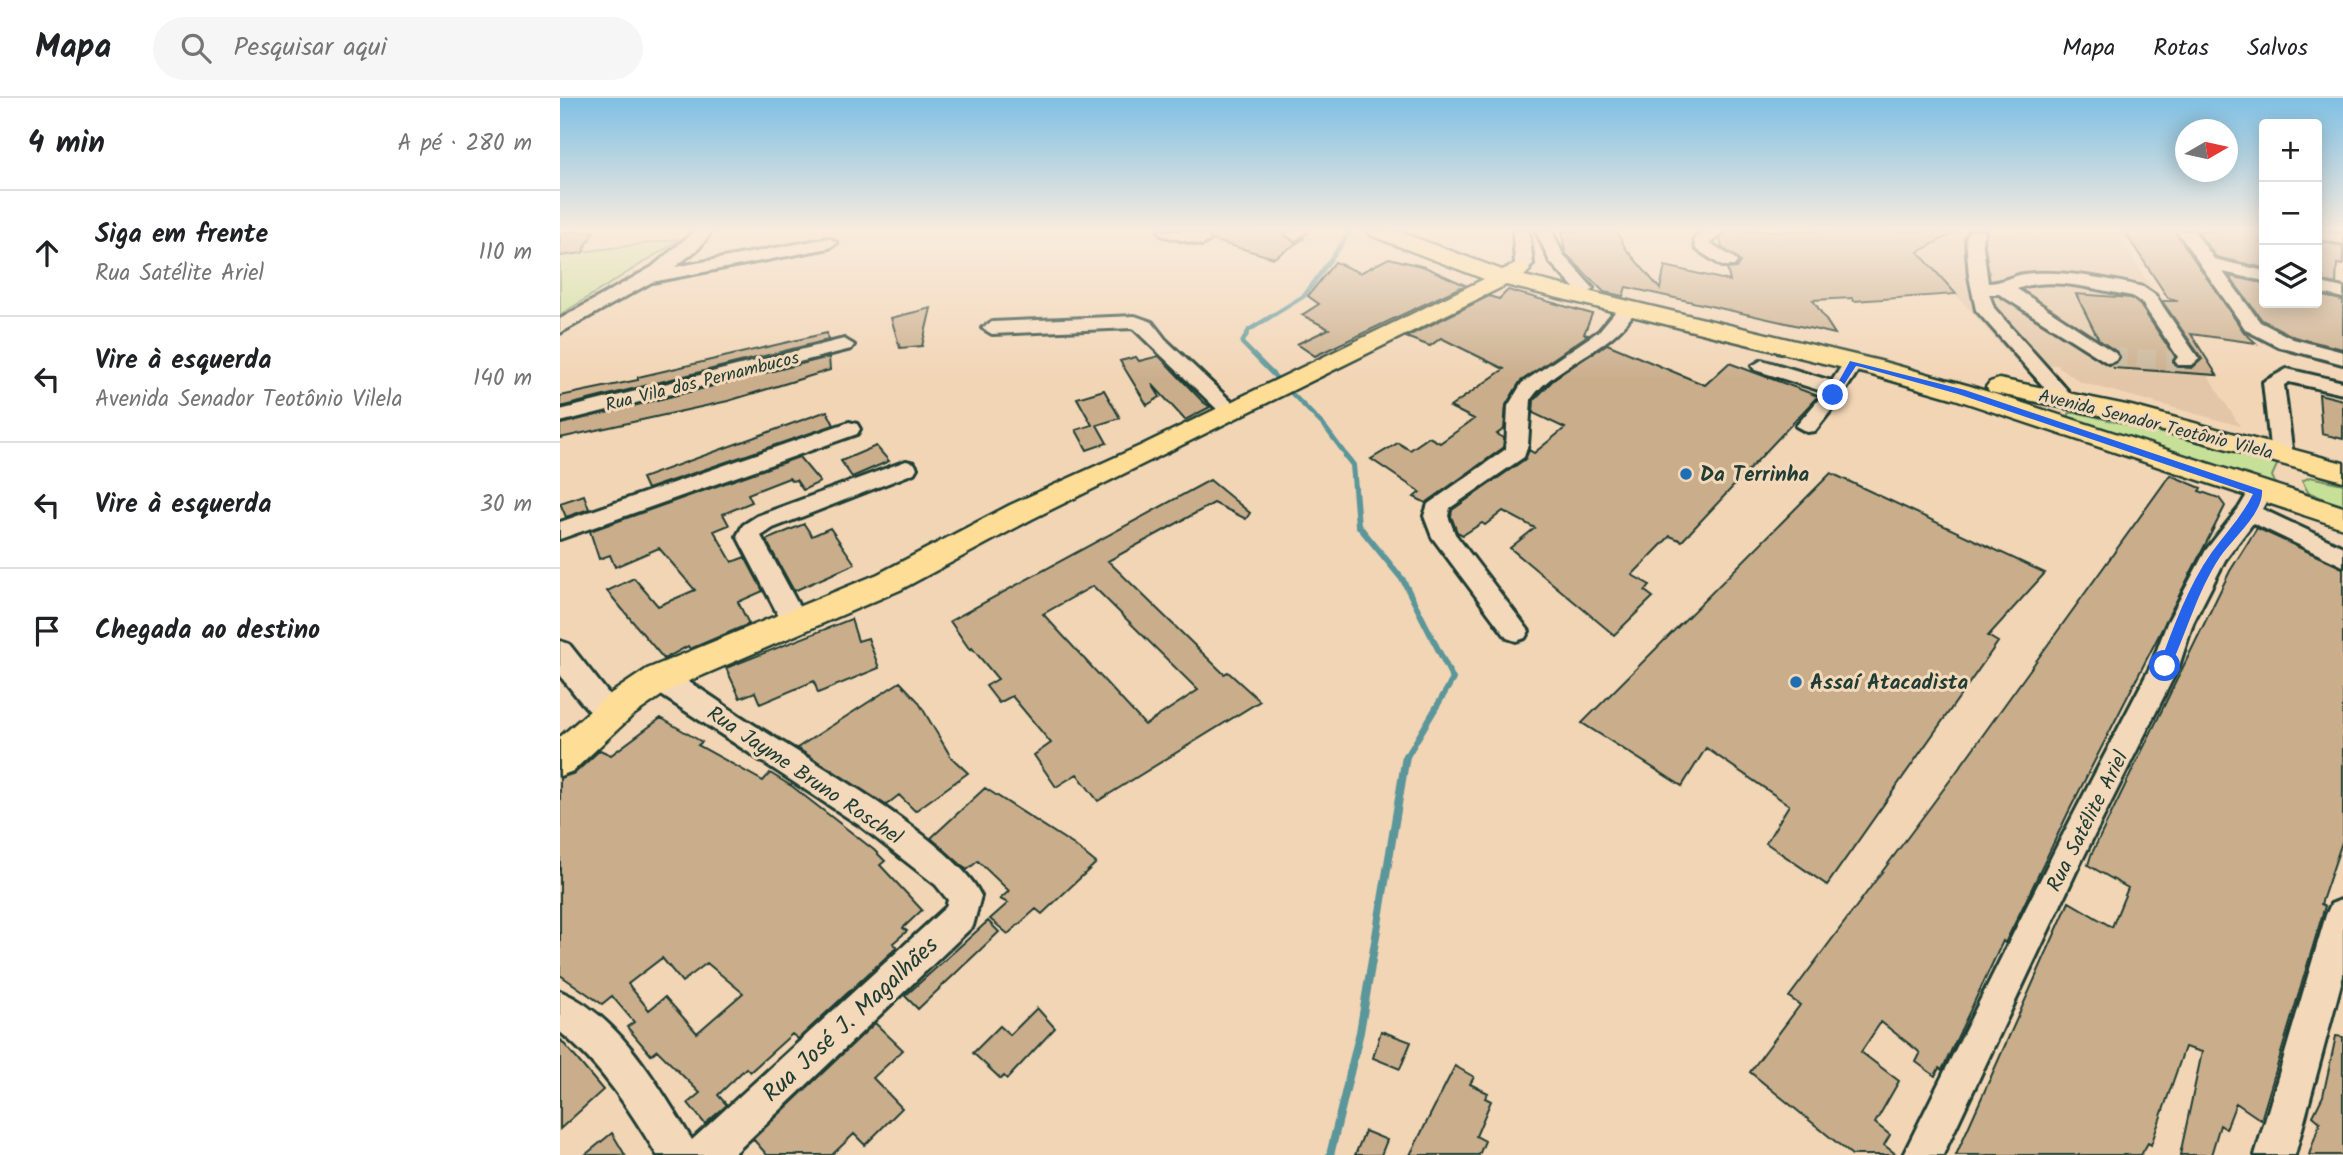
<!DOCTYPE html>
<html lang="pt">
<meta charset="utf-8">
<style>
body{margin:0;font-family:Kalam,sans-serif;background:#f6f6f6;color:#202124}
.controls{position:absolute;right:21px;top:21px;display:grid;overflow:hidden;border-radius:7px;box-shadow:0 4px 18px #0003}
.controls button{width:63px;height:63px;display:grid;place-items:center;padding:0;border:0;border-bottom:2px solid #e0e0e0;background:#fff;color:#202124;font:35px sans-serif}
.compass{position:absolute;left:1615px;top:21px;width:63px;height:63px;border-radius:50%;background:#fff;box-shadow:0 4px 18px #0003;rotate:81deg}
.stop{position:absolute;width:21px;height:21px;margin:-16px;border:5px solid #2563eb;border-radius:50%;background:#fff}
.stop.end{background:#2563eb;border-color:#fff;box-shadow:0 2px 7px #0008}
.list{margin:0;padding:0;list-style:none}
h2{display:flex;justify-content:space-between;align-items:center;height:91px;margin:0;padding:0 28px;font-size:30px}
h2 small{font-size:23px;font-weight:400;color:#757577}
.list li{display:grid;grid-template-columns:46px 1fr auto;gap:21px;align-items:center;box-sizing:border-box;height:126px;padding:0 28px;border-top:2px solid #e0e0e0}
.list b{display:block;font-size:26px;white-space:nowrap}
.list p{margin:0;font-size:23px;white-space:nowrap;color:#757577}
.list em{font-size:23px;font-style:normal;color:#757577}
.icon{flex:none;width:38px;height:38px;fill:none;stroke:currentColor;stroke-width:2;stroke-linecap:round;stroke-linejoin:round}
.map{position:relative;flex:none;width:1783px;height:1057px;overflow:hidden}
header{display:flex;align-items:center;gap:42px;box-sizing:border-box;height:98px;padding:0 35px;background:#fff;border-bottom:2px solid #e0e0e0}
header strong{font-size:33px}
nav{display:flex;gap:38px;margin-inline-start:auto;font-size:24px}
.search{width:490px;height:63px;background:#f6f6f6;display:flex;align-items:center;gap:18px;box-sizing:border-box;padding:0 24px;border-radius:38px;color:#757577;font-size:26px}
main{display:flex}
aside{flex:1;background:#fff}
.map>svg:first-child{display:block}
.built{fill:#e2c6a7}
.green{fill:#c7e097;stroke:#738e66;stroke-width:2}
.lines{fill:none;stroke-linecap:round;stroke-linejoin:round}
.stream-far2{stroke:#5a969a;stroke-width:4.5}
.stream-far1{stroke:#5a969a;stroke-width:6}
.stream{stroke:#5a969a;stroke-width:8}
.building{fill:#caae8c;stroke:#1f3d34;stroke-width:2;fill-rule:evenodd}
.minor-tunnel{stroke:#c8b79b;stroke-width:19;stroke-dasharray:19 10;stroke-linecap:butt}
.minor-casing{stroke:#1f3d34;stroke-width:6}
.major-casing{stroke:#1f3d34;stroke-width:5}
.minor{fill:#f3d9ba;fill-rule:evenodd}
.major{fill:#fedd96;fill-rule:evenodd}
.route{fill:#2563eb}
.poi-dot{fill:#1f6fb2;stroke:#f3d9ba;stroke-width:2.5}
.labels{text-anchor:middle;stroke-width:6;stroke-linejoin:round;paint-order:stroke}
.far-street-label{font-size:18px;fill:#1f3d34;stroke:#f3d9ba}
.poi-label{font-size:21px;font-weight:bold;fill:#1f3d34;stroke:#f3d9ba;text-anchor:start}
.street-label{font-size:21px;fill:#1f3d34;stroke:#f3d9ba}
.near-street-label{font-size:24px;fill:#1f3d34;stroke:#f3d9ba}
</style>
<header>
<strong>Mapa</strong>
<div class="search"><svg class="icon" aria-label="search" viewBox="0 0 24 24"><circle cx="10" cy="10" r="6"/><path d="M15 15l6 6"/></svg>Pesquisar aqui</div>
<nav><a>Mapa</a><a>Rotas</a><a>Salvos</a></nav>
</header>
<main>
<aside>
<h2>4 min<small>A pé · 280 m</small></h2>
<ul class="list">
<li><svg class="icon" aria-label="ahead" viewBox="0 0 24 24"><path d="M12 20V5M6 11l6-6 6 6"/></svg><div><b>Siga em frente</b><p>Rua Satélite Ariel</p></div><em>110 m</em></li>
<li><svg class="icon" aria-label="left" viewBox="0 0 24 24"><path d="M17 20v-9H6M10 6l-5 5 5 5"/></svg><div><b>Vire à esquerda</b><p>Avenida Senador Teotônio Vilela</p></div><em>140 m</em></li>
<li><svg class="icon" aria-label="left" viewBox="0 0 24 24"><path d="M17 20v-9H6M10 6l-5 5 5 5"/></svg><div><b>Vire à esquerda</b></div><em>30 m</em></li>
<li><svg class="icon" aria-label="arrive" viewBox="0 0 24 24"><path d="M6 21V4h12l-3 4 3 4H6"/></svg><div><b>Chegada ao destino</b></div></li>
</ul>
</aside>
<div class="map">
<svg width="1783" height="1057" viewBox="0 0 1783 1057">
<rect width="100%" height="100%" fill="#f2d5b5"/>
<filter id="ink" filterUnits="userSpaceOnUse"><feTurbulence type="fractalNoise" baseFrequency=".0143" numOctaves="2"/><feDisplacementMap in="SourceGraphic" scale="14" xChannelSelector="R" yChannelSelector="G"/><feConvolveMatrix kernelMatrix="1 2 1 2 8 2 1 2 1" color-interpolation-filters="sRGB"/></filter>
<g filter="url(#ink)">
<!-- built -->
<path class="built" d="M1339,133H1555L1680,328L1520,284L1497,267L1458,266Z"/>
<!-- green -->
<path class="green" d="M120,141L105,151L0,217V157Z
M1509,315H1519L1566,326L1715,364L1717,367L1712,378L1717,389L1509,320Z
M1750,379L1783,386V409L1748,394L1742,383Z"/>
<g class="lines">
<!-- stream-far2 -->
<path class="stream-far2" d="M788,360L765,329L682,245L689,232L744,198L791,133"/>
<!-- stream-far1 -->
<path class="stream-far1" d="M786,358L793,367L798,427L843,482L893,581L846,660"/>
<!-- stream -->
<path class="stream" d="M770,1057L800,934L846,658"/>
</g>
<!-- building -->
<path class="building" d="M34,133L22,155L0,158V135Z
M641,133H722L735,145L745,140L714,160L652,142L649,135Z
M1002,133H1056L1066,151L1100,191L1105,168L1170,183L1167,171L1176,170L1180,164L1162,150L1160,141L1169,133H1397L1358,154L1396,196L1294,203L1292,200L1253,202L1275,236L1066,189L1063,198L1044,194L1005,155Z
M1564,133H1615L1684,234L1696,245L1631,236L1657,277L1554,270L1552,267L1560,257L1539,242L1516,196L1571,200L1580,207L1615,259L1612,263L1616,269L1632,270L1642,261L1602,203H1618L1608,200Z
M1637,133H1704V170L1656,159Z
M1757,143L1783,148V167L1777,166L1776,186L1757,182Z
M829,160L865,169L905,187L755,258L737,246L769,231L742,217L759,206L748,198L775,164L800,175Z
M1669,178L1704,185V205H1757V197L1783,202V251L1734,239L1702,222Z
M948,192L1032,216L1024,236L1028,237L960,284L946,307L944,331L937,336L944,340L943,350L866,405L854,399L860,394L811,361L838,345L850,352L869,339L880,345L914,321L890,309L944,271L881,240L870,248L846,239L929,198L939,201Z
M371,210L362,248L340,250L331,220Z
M267,235L268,242L0,309V298L78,282V279Z
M1047,246L1145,287L1169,265L1258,298L1122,443L1110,438L1072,477L1090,487L1085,493L1093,499L1054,537L950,450L975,430L943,413L925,427L922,425L903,437L897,434L891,418L892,412L965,361L969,352L974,355L1005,330L973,315L974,302L996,279Z
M599,258L643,304L650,309L625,322L592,286L600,299L587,307L560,263L576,259L579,263Z
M269,259L270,272L168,303L0,340V326Z
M544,292L560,320L537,327L547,345L527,352L516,332L532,327L517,300Z
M1759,296L1783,302V341L1762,336Z
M267,313L274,327L87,391L82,380Z
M316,348L329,363L292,379L281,363Z
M239,359L260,384L243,392L236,382L232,383L229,380L188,396L192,404L163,416L169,427L154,433L172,464L185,459L203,493L178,504L189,526L130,551L128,548L104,561L47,493L74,480L98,508L135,492L99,450L55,469L50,457L39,461L30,433Z
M1271,375L1485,475L1428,538L1438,544L1267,787L1206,745L1229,707L1146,650L1122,688L1022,625Z
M1610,377L1641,390L1639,393L1659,400L1665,408L1509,713L1461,813L1445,845L1443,843L1382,972L1379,970L1375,978L1356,964L1360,956L1358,953L1321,924L1301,954L1339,983L1315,1025L1330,1037L1324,1047L1337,1057H1292L1190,974L1240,907L1229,899L1397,673Z
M650,382L690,415L686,421L654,405L548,463L664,576L668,574L700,603L538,703L517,676L496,689L474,657L491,645L452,598L439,605L426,588L438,581L412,550L410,552L390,523ZM533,488L638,592L585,627L483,516Z
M24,397L29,411L6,419L0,405Z
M244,426L252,438L270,430L295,466L234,493L206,442Z
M1697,430L1783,470V741L1761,806L1765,808L1701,1022L1676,1005L1666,1031L1660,1027L1651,1057H1620L1642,954L1625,949L1591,1047L1588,1045L1581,1057H1396L1509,804L1552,829L1568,790L1528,767L1531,757L1670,473Z
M291,521L298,543L308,540L319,570L258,595L254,583L200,606L195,594L180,600L166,570Z
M340,584L358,603L391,659L408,675L355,713L339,697L326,707L237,650Z
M101,620L142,644L138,647L203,683L210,675L233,689L314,752L325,763L320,767L362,812L343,830L347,833L333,845L337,849L238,941L232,936L190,974L186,970L158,997L167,1007L145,1026L128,1005L140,995L97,952L91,957L67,929L74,924L52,898L42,906L0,877V680L15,675L40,652L51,657ZM102,860L122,884L147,865L183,895L137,935L105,899L89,912L68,886Z
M425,690L514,747L536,765L482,816L476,811L448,836L430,821L448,805L440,801L449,793L418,763L407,772L371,740Z
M428,823L439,834L358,911L345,898Z
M477,910L495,930L447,981L444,978L441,981L413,955L440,928L450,937Z
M315,925L343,952L313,980L342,1010L305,1047L294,1036L272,1057H207L193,1041Z
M821,933L851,944L840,971L813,960Z
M1776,938L1783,939V1057H1749L1760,1024L1753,1018L1763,998Z
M0,941L43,992L0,1031Z
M895,968L914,979L910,986L928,995L925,1000L931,1003L916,1038L925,1043L919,1057H850Z
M805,1033L827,1042L821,1057H795Z
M52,1035L65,1057H25Z"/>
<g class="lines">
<!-- minor-tunnel -->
<path class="minor-tunnel" d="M1548,259L1625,263"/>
<!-- minor casing -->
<g class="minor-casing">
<path id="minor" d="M135,133H152L139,150L115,169L269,140L277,145L269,150L92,184L0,235V221L92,169Z
M599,133H627L648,138L650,142L642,147L601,137Z
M729,133H747L735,142L727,137Z
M953,133H969L973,166L965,176L959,177L950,172L955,165Z
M976,133H992L1004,158L1033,190L1030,194H1018L990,164Z
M1145,133H1166L1150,145L1174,160L1177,164L1174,168H1162L1136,151L1134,141Z
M1409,133H1425L1422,141L1428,185C1441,185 1451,178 1464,176C1497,171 1551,181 1583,189L1595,197L1639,261L1632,267H1618L1615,263L1618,259L1582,205L1572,198C1537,192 1491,177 1457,191L1555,255L1558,259L1555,263L1548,265L1439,196H1429L1434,210L1516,302L1506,308L1499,306L1416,212L1409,178L1406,141Z
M1617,133H1634L1654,161L1704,173V183L1663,174L1700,224L1733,241L1783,254V266L1719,249L1686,232Z
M1757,133L1783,136V146L1757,140Z
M1757,184L1783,190V200L1757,194Z
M1067,206L1076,212C1048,256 998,263 971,301L968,347L964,359L890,410L888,418L895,436L969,533L965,540L956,543L947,540L872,439L864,418L868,406L946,351L948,308L962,285L1039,233L1060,208Z
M575,218L592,224L606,242L677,309L681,313L677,317H663L573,230L432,236L422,230L432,224Z
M284,241L294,247L291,251L0,324V312Z
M1293,259L1303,265L1280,301L1255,333L1247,334L1236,328L1265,294L1195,272L1192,268L1202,262L1272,283L1286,261Z
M1727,271L1783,284V296L1729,284L1724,287L1733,358L1722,365L1711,358L1703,284Z
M289,324L297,326L300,331L297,336L0,441V424Z
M346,363L354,365L357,370L354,375L213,430L201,438L248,525L244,532L235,535L226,532L177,438L183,427L197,418Z
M1699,387L1707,390L1711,395L1702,411L1783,449V468L1693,425L1665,462L1633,525L1619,568L1516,774L1383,1057H1343L1494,754L1591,568L1607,525L1646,452L1679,410L1691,390Z
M0,543L9,546L63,614L59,622C35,630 19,599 4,583L0,576Z
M99,570C131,581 162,607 191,625C245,659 398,745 421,798L413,828L173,1057H97C70,1012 41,967 0,934V893C60,918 99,989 132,1042L386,809L388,802L376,787L299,727L89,589L85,581L89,573Z
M1783,801V878L1735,1057H1695L1766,817L1771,806Z"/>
</g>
<!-- major casing -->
<g class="major-casing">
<path id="major" d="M807,133H837L942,172L959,165L967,167L970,172L964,178L1320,263L1410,288L1783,409V430L1392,300L1312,277L946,187L472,421L340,492L111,591L72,618L13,673L0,678V639L47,598L87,571L318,476L450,407L580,348L924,181L810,137Z
M1439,281L1571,308L1783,365V383L1567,323L1430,294L1426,289L1430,284Z"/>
</g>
<!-- minor -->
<use href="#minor" class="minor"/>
<!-- major -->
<use href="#major" class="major"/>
</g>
</g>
<!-- sky -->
<linearGradient id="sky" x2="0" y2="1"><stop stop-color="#7fc0e4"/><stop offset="0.47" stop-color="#f9ecde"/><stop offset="1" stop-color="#f9ecde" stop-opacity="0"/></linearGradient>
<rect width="1783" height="281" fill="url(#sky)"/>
<!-- route -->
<path class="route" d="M1290,263L1405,292L1702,392C1704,415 1672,441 1660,459C1637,494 1627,534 1609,572H1601L1599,568C1613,530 1628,488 1652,454C1666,435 1682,418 1693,396L1398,296L1301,269L1296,268L1276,299H1270Z"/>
<!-- markers -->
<g class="poi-dot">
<circle cx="1126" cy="376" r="7"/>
<circle cx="1236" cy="584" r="7"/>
</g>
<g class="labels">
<!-- far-street labels -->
<g class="far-street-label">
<text transform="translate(142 283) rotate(-14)" y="6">Rua Vila dos Pernambucos</text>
<text transform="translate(1596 326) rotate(14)" y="6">Avenida Senador Teotônio Vilela</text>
</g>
<!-- poi labels -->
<g class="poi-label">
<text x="1140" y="383">Da Terrinha</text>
<text x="1250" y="591">Assaí Atacadista</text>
</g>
<!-- street labels -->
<g class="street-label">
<text transform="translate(245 677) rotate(34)" y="7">Rua Jayme Bruno Roschel</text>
<text transform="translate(1527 723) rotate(-63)" y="7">Rua Satélite Ariel</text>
</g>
<!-- near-street labels -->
<g class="near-street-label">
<text transform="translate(290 921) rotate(-43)" y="8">Rua José J. Magalhães</text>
</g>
</g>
</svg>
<div class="controls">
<button>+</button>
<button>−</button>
<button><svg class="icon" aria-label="layers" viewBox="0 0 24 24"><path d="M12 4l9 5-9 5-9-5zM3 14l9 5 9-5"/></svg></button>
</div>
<svg class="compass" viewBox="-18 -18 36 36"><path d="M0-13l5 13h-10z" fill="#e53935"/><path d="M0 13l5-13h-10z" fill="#757577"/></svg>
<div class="stop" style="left:1605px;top:568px"></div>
<div class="stop end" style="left:1273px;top:297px"></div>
</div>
</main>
